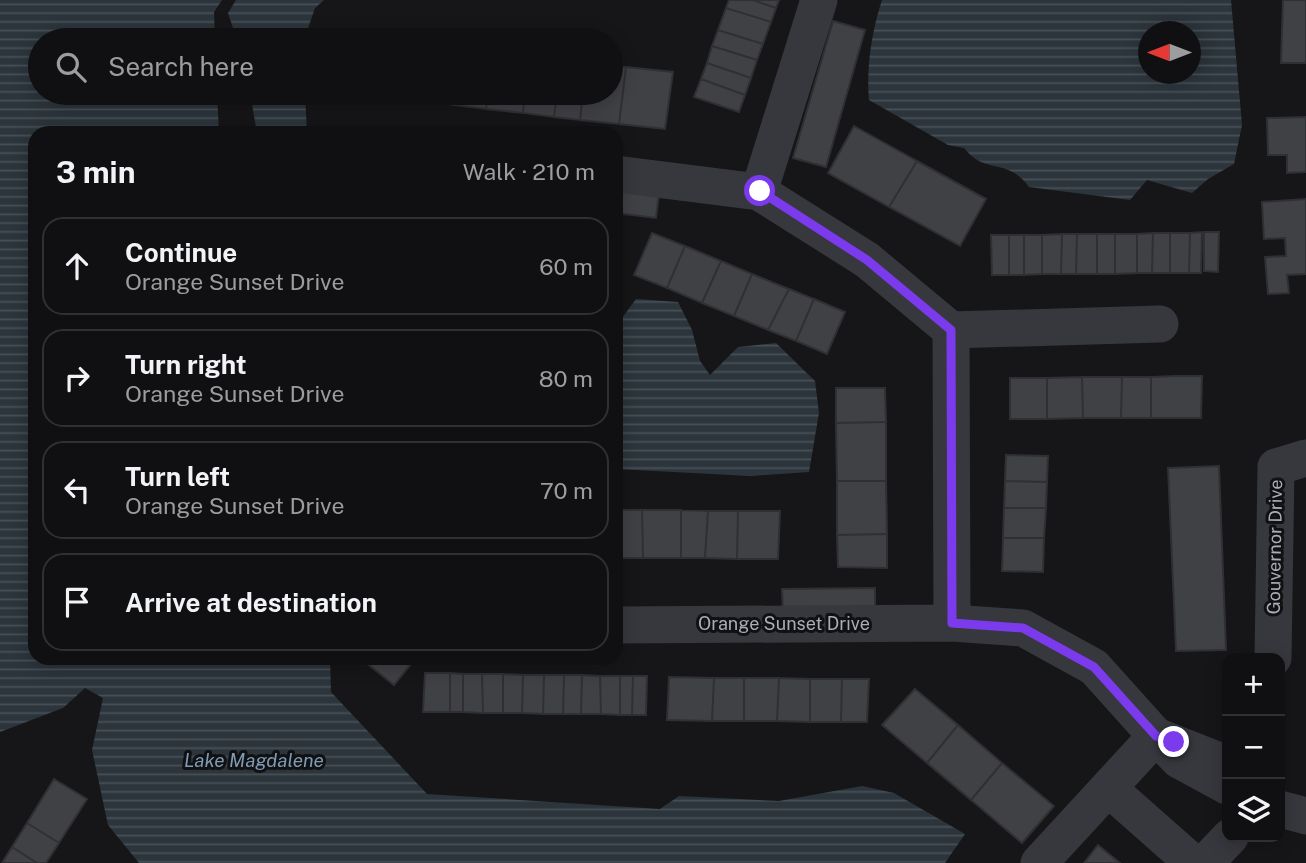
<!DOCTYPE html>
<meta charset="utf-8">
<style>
body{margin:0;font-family:"Public Sans",sans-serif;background:#1e1e20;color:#f1f3f6}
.controls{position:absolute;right:21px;bottom:21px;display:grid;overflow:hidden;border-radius:14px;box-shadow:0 4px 18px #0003}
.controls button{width:63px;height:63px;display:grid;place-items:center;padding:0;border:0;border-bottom:2px solid #303032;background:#101012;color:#f1f3f6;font:35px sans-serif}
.compass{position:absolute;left:1138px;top:21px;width:63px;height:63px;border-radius:50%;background:#101012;box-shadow:0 4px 18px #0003;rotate:270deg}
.stop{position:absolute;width:21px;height:21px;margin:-16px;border:5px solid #7c3aed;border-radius:50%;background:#fff}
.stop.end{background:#7c3aed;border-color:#fff;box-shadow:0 2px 7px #0008}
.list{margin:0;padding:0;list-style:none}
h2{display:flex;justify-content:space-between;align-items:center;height:91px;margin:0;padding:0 28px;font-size:30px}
h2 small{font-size:23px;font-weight:400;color:#9c9d9f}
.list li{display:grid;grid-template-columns:46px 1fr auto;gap:21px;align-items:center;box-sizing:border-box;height:98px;margin:0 14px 14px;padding:0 14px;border:2px solid #303032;border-radius:21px}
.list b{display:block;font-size:26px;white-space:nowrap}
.list p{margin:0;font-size:23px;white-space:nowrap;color:#9c9d9f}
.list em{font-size:23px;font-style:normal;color:#9c9d9f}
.icon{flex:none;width:38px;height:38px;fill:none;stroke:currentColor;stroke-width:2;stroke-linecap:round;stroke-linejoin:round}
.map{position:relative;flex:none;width:1306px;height:863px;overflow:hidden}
.search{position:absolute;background:#101012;box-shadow:0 4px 18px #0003;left:28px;top:28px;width:595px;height:77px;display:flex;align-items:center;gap:18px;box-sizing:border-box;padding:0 24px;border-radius:38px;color:#9c9d9f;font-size:26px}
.panel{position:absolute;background:#101012;box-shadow:0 4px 18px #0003;left:28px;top:126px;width:595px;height:539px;border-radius:21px}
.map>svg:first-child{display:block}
.water{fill:url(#water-rules);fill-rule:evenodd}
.building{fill:#404145;stroke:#303034;stroke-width:2}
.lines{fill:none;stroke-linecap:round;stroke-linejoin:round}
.minor{stroke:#37383d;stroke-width:37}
.route{stroke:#7c3aed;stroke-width:9}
.labels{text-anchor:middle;stroke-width:6;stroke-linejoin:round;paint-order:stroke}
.street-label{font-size:18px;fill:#a8adb8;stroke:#111113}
.water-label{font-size:19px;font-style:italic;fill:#7f9bb3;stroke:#111113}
</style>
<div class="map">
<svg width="1306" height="863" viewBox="0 0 1306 863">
<defs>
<pattern id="water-rules" width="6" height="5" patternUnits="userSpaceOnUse" patternTransform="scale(1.75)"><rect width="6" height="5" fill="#2c353c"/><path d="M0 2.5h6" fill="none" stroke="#485056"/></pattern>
</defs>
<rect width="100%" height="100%" fill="#161618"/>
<!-- water -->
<path class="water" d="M0,0H222L214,12L215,40H40V93H217L219,133H35V658L330,660L331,692L427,794L660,809L679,796L779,801L862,786L894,793L965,834L945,863H139L108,825L92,750L103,698L85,688L63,708L0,732Z
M236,0H324L315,8L304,40H237L228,13Z
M882,0H1231L1242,125L1234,164L1208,179L1192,193L1147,180L1130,200L1029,187C1006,156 986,176 964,148L948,145L869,100C866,68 872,30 882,0ZM1148,32H1190V74H1148Z
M250,93H305L307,133H257Z
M636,299L678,302L692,330L700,361L710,375L738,347L776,343L815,381L819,413L809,472L750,476L616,469V326Z"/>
<!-- building -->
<path class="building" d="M729,0H753L776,8L771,22L726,8Z
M753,0H779L776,8Z
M1283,0H1306V63H1281Z
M726,8L771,22L763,44L718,30Z
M833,21L865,30L826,167L793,158Z
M718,30L763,44L757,60L712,46Z
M712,46L757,60L751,78L707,63Z
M707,63L751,78L745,95L701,79Z
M611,65L626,67L619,124L580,120L583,93H611Z
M626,67L673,72L665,129L619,124Z
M701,79L745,95L739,112L694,97Z
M447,93H488L486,109L446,104Z
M488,93H525L523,113L486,109Z
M525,93H557L554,117L523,113Z
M557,93H583L580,120L554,117Z
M1306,117V172L1287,173V155H1268L1267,118Z
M854,126L917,161L889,207L828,173Z
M917,161L986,199L960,246L889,207Z
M616,187L659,193L656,218L616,213Z
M1306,199V274L1287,275L1289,293L1268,294L1265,257L1286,256L1285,238L1264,239L1262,202Z
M1202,232L1201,273H1189L1190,233Z
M1204,232H1219L1218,272L1204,271Z
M652,233L685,246L667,288L634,275Z
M1153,233H1170V273H1152Z
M1153,233L1152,273H1137V234Z
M1170,233H1190L1189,273H1170Z
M1062,234L1061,274H1042V235Z
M1062,234H1077L1076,274H1061Z
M1077,234H1097V274H1076Z
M1097,234H1115V274H1097Z
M1115,234H1137V273L1115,274Z
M991,235H1009V275H992Z
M1009,235H1024V275H1009Z
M1024,235H1042V274L1024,275Z
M685,246L721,261L702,303L667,288Z
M721,261L752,274L734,316L702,303Z
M752,274L789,289L768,330L734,316Z
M789,289L814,299L796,341L768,330Z
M814,299L845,312L827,354L796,341Z
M1176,376H1202L1201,418H1151V377Z
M1082,377L1083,418L1047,419V378Z
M1082,377H1122L1121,418H1083Z
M1122,377H1151V418H1121Z
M1010,378H1047V419H1010Z
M836,388H885L886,422L836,423Z
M886,422V481H837L836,423Z
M1006,455L1048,456L1047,482L1005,481Z
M1219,466L1226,650L1176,651L1168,468Z
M837,481H886L887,534L837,535Z
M1005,481L1047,482L1046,508H1004Z
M1004,508H1046L1044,538H1003Z
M616,510H642L643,558H616Z
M642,510H681V558H643Z
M681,510L708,511L705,558H681Z
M708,511H738L737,559L705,558Z
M738,511H780L778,559H737Z
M887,534V568L838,567L837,535Z
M1003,538H1044L1043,572L1002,571Z
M875,588V615L783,616L782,589Z
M360,658H416L394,685Z
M425,673H450V712H423Z
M450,673L463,674V712H450Z
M463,674H482L483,713L463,712Z
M482,674H503V713H483Z
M503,674L523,675L522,713H503Z
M523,675H544L543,714L522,713Z
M544,675H564L563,714H543Z
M564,675H582L581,714H563Z
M582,675L600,676L601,714H581Z
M600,676H620V715L601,714Z
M620,676H633L632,715H620Z
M633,676H647L646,715H632Z
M669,677L714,678L712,721L667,720Z
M714,678H744V721H712Z
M744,678H779L777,721H744Z
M779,678L810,679V722L777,721Z
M810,679H842L841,722H810Z
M842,679H869L867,722H841Z
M915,689L958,725L927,763L882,725Z
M958,725L1002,763L971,800L927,763Z
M1002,763L1054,806L1022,843L971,800Z
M54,779L87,799L59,843L27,823Z
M27,823L59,843L46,863H37L12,847Z
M1098,845L1120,863H1084Z
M12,847L37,863H2Z"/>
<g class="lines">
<!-- minor -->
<path class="minor" d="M616,174L759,192L867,260L951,330L1160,324
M759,192L819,0
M951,330L952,623
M616,625L952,623L1023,628L1094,667L1156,736L1039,863
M1273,658L1276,467L1306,458
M1227,764L1156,736L1179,760L1227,786
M1108,788L1193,863
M1280,809L1306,816
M1205,863L1230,837"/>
</g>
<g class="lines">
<!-- route -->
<path class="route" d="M760,191L867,260L951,330L952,623L1023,628L1094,667L1156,736L1174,742"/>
</g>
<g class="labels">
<!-- street labels -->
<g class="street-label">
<text transform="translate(1275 547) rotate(-89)" y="6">Gouvernor Drive</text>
<text x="784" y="630">Orange Sunset Drive</text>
</g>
<!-- water labels -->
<g class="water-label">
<text x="254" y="767">Lake Magdalene</text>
</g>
</g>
</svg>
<div class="controls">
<button>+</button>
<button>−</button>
<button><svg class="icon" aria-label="layers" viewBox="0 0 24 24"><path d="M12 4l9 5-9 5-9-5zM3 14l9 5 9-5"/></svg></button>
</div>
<svg class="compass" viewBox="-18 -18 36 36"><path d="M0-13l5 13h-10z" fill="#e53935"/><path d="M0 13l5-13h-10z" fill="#9c9d9f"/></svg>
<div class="stop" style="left:760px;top:191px"></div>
<div class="stop end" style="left:1174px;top:742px"></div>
<div class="search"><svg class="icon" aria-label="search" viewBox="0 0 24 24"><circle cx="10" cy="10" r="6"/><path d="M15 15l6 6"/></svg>Search here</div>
<section class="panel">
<h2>3 min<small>Walk · 210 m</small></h2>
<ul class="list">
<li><svg class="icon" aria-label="ahead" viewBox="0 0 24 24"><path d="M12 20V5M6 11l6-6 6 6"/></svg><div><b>Continue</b><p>Orange Sunset Drive</p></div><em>60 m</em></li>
<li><svg class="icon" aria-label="right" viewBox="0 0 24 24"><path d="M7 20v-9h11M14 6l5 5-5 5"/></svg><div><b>Turn right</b><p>Orange Sunset Drive</p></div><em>80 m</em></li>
<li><svg class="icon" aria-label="left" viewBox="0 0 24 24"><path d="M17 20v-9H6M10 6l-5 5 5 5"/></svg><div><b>Turn left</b><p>Orange Sunset Drive</p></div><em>70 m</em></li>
<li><svg class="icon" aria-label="arrive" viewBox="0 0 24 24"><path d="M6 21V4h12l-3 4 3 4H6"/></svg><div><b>Arrive at destination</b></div></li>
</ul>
</section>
</div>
